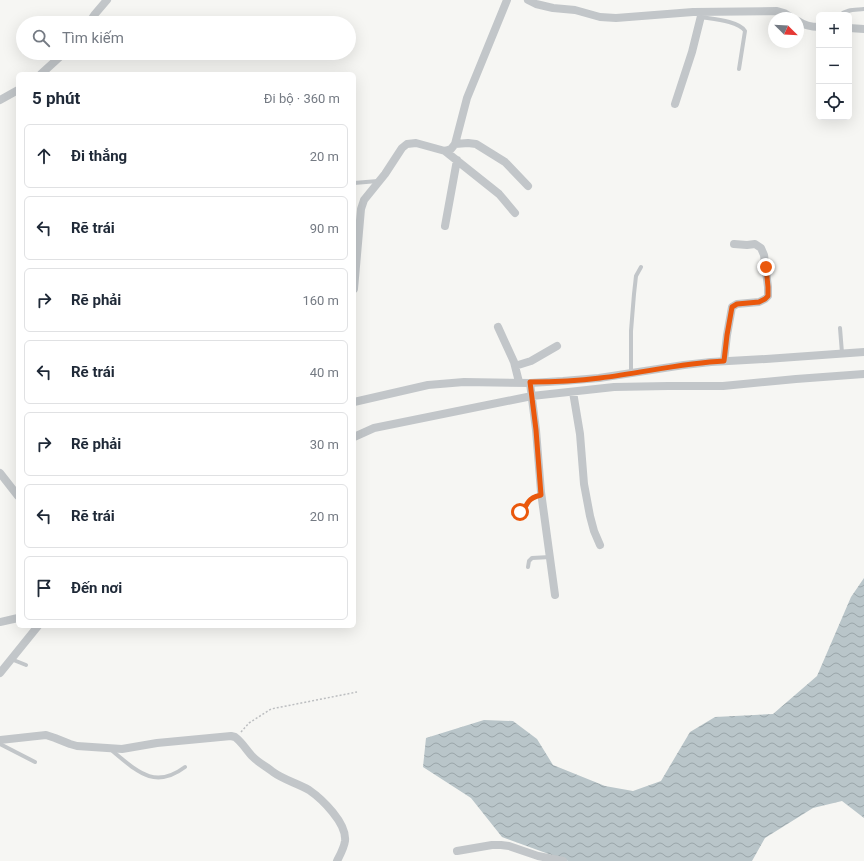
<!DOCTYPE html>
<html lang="vi">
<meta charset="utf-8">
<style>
body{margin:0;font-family:Roboto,sans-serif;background:#f2f2f3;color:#1f2937}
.controls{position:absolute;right:12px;top:12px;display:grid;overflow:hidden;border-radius:6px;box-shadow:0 4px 16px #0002}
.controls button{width:36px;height:36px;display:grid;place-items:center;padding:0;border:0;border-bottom:1px solid #e0e1e3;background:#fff;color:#1f2937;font:20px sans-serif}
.compass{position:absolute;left:768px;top:12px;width:36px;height:36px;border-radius:50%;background:#fff;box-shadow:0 4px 16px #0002;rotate:114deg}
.stop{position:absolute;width:12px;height:12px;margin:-9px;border:3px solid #ea580c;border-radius:50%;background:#fff}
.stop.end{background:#ea580c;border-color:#fff;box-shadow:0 1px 4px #0008}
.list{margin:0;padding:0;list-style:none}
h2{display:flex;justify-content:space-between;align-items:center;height:52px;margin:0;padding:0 16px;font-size:17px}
h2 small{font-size:13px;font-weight:400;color:#747a83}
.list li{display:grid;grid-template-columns:26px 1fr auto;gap:12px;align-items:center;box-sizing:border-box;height:64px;margin:0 8px 8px;padding:0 8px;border:1px solid #e0e1e3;border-radius:6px}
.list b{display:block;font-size:15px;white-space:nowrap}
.list em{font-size:13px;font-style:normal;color:#747a83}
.icon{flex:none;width:22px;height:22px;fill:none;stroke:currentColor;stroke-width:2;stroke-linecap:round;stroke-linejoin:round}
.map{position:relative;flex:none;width:864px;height:861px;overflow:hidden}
.search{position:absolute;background:#fff;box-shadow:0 4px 16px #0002;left:16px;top:16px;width:340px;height:44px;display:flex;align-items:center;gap:10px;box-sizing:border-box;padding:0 14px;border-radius:22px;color:#747a83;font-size:15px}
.panel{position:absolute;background:#fff;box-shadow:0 4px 16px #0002;left:16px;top:72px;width:340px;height:556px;border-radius:6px}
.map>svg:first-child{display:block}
.water{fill:url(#water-waves)}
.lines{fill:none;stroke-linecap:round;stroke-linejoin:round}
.path{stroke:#bcbec0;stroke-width:1.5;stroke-dasharray:2 2;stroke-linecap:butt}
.service{stroke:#c2c6c9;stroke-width:4}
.minor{stroke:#c2c6c9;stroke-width:8}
.route{stroke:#ea580c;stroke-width:5}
</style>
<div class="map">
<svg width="864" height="861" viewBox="0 0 864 861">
<defs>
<pattern id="water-waves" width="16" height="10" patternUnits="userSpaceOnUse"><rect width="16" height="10" fill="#b9c5c9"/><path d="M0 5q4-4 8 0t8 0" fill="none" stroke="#9aa5a9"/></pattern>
</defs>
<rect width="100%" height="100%" fill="#f6f6f3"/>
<!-- water -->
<path class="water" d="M864,578V818L842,801L813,808L765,838L752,861H568L502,837L471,798L423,767L426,738L484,720L513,721L537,739L553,765L605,786L633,791L661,781L690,732L715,717L773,714L817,676L851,597Z"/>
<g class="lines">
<!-- path -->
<path class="path" d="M241,732L249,723L271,709L357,692"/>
<!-- service -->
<path class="service" d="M840,15C846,9 856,10 864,9
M701,17C713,19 739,21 745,31L739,69
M354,183L378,181
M840,328L842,353
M631,373V331L634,294L636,276L641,267
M513,514L523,511C529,502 529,498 541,495
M528,567L529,561L532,558L550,557
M11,659L26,665
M0,744L35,762
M110,749C135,769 153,791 185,767"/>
<!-- minor -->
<path class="minor" d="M528,0L536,4L553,8L575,10L600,17L616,18L693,12L777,11L784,13L792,18
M798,21C805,26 811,27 819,27
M89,23L95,14L107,0
M849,28L864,29
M41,74L64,53
M0,100L18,90
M675,104L692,52L702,12
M455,144L468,143L476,144L505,162L528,186
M445,151L499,194L515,213
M445,226L457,160
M354,289L361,209L364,200L385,174L402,148L407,144L416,143L445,151L451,149L455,144L467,98L507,0
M498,327L514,362L519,382
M724,361L727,335L732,307L737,304L759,302L765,299L768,296V287L764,255L761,248L755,244L747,245L734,244
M515,366L531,361L557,346
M530,383L536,430L541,492L555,595
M573,392L580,434L584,484L590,516L594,531L600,545
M354,402L428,385L464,382L530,383L563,381L599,378L684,365L711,362L766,359L864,352
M354,437L374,428L532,396L614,387L668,386H723L796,379L864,374
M0,473L18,496
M0,622L18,618
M0,673L38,626
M0,740L46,735L55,738L70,744L77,746L122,749L157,743L231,736L235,737C242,742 247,751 253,757C259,763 267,767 273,772C284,780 297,783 309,790C322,799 347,823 345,841C344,848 340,855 337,861
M457,851L492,845H501L509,846L538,856L563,861"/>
</g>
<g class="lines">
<!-- route -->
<path class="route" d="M520,512C525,510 525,506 529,501C532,497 537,496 541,495L536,430L530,382C553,382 577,381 600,378C642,373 682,363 724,361L727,335L732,307L737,304L759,302L765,299L768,296V287L766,267"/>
</g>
</svg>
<div class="controls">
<button>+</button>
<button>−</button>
<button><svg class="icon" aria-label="locate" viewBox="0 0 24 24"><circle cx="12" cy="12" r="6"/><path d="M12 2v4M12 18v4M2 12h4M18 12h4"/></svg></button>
</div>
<svg class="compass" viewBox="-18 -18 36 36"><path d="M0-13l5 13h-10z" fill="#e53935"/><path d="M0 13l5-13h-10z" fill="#747a83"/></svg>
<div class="stop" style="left:520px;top:512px"></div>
<div class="stop end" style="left:766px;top:267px"></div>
<div class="search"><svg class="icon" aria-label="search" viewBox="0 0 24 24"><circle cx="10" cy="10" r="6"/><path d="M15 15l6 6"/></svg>Tìm kiếm</div>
<section class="panel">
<h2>5 phút<small>Đi bộ · 360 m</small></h2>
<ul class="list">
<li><svg class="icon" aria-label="ahead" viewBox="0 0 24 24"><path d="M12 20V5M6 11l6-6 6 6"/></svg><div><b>Đi thẳng</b></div><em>20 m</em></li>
<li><svg class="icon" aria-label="left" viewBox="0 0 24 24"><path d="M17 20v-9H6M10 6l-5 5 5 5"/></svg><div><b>Rẽ trái</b></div><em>90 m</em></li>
<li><svg class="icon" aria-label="right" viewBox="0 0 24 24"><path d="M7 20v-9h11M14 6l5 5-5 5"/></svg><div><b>Rẽ phải</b></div><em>160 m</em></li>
<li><svg class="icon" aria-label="left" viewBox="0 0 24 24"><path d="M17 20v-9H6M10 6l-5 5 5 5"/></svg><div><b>Rẽ trái</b></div><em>40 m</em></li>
<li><svg class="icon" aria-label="right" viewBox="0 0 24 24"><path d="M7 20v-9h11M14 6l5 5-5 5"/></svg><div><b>Rẽ phải</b></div><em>30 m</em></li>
<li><svg class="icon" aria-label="left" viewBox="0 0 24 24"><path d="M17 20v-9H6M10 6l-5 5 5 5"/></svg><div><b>Rẽ trái</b></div><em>20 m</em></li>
<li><svg class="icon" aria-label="arrive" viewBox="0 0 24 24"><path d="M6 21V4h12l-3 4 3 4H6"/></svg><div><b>Đến nơi</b></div></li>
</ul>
</section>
</div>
